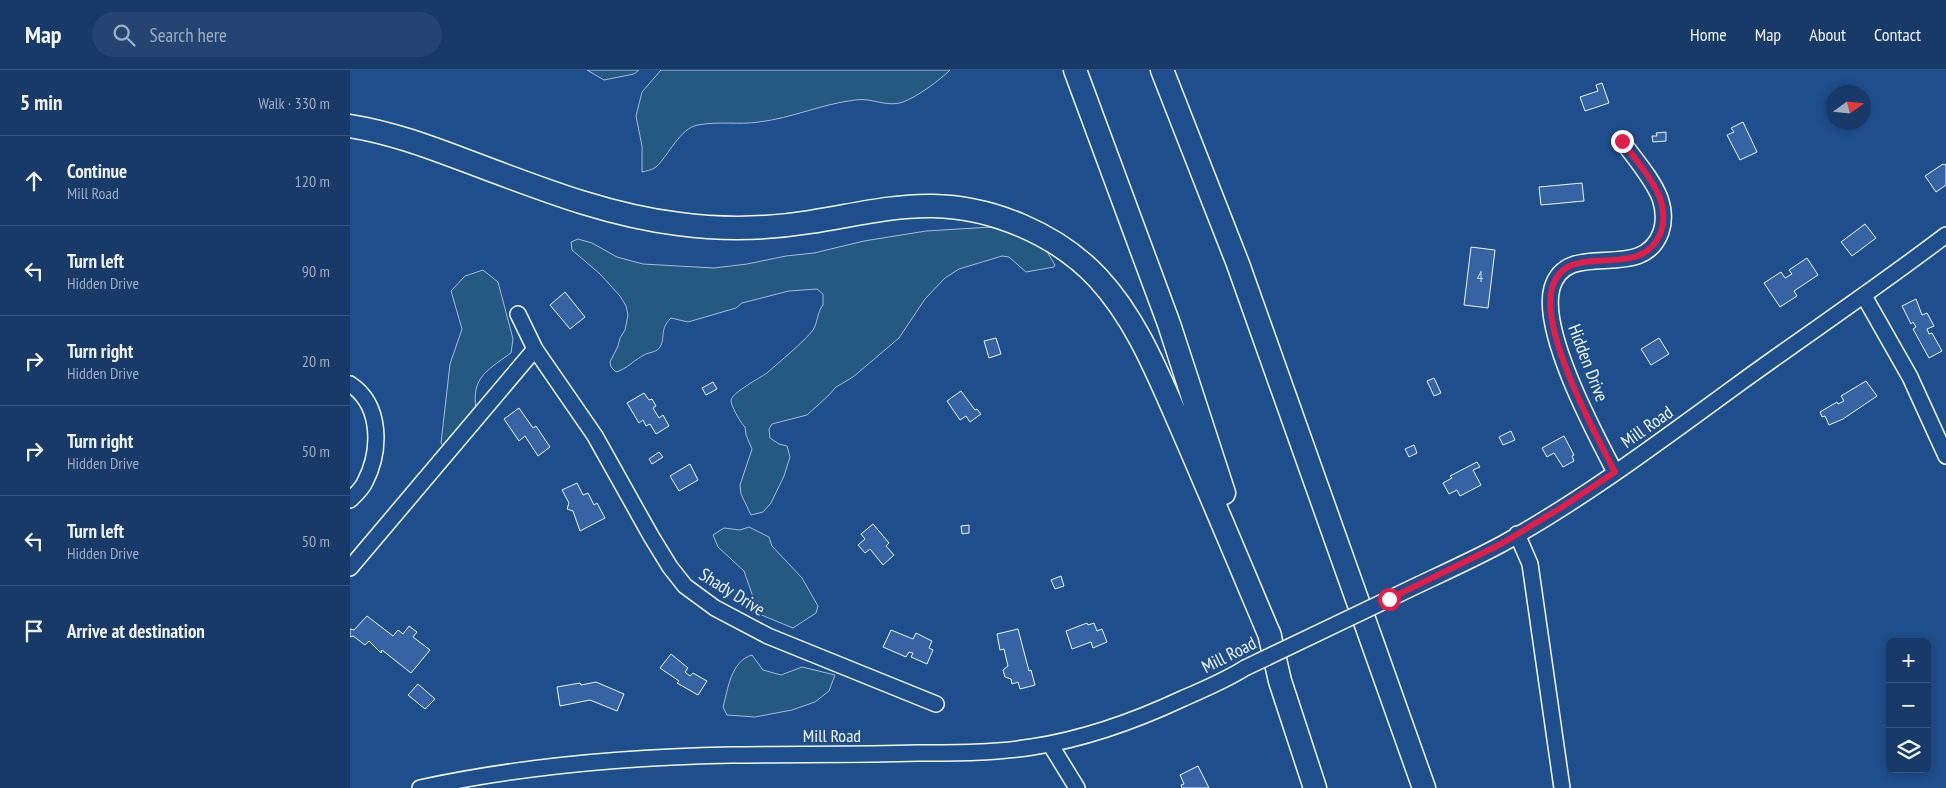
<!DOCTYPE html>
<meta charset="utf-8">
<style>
body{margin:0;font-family:"PT Sans Narrow",sans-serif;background:#244571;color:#f1f3f6}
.controls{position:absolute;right:15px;bottom:15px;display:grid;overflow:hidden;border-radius:8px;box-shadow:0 2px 8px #0003}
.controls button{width:45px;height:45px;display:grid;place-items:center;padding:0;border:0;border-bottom:1px solid #36547d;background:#173a69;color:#f1f3f6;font:25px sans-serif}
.compass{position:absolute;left:1476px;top:15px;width:45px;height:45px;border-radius:50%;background:#173a69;box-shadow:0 2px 8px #0003;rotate:75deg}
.stop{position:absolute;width:15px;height:15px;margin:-11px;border:4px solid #e11d48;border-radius:50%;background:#fff}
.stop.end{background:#e11d48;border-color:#fff;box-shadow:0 1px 5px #0008}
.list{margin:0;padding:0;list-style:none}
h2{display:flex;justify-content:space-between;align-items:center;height:65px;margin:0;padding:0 20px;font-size:21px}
h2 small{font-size:16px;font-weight:400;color:#9eadc0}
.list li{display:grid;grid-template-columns:32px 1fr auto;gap:15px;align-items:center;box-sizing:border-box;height:90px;padding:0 20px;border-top:1px solid #36547d}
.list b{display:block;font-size:19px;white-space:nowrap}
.list p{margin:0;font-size:16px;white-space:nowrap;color:#9eadc0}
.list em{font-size:16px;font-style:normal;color:#9eadc0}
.icon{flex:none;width:28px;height:28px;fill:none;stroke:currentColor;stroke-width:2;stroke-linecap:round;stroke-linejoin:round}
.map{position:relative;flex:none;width:1596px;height:718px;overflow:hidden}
header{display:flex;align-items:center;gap:30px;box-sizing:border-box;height:70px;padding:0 25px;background:#173a69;border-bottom:1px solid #36547d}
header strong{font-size:24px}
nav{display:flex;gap:28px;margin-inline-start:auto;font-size:18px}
.search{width:350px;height:45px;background:#244571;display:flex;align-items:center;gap:12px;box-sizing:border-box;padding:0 18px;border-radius:28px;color:#9eadc0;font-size:19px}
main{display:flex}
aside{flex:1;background:#173a69}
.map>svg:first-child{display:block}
.green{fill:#245a82;stroke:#a8bbd7}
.building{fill:#3563a3;stroke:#f2f6ff}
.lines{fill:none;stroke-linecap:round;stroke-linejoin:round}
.minor-casing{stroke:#f2f6ff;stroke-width:18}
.highway-casing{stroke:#f2f6ff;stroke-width:25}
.minor{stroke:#1f4e8c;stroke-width:15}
.highway{stroke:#1f4e8c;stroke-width:22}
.minor-bridge-casing{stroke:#f2f6ff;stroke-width:18;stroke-linecap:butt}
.minor-bridge{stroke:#1f4e8c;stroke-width:15}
.route{stroke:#e11d48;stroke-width:6}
.labels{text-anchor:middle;stroke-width:4;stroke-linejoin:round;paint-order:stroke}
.number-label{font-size:15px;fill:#c3d1e8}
.street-label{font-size:18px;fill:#f2f6ff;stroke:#1f4e8c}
</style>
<header>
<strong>Map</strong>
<div class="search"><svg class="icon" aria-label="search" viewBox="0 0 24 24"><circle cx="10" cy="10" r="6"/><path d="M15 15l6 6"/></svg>Search here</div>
<nav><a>Home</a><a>Map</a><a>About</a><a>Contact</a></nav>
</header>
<main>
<aside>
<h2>5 min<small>Walk · 330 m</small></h2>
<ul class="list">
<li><svg class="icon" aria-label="ahead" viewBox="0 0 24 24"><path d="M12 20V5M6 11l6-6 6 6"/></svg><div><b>Continue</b><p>Mill Road</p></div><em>120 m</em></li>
<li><svg class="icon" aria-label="left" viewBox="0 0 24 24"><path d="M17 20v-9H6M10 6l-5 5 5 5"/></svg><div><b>Turn left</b><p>Hidden Drive</p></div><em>90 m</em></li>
<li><svg class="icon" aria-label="right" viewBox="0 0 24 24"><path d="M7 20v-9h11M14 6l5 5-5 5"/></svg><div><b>Turn right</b><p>Hidden Drive</p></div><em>20 m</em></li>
<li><svg class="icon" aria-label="right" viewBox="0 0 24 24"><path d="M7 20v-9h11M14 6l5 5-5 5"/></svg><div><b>Turn right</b><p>Hidden Drive</p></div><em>50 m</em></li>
<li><svg class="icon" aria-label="left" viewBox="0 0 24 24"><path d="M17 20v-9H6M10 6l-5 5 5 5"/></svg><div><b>Turn left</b><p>Hidden Drive</p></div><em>50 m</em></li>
<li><svg class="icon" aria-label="arrive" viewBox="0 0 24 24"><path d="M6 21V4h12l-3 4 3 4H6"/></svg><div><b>Arrive at destination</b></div></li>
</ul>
</aside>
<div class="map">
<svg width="1596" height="718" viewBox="0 0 1596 718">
<rect width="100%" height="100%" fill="#1f4e8c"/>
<!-- green -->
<path class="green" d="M237,0H289L284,4L254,10Z
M311,0H600C590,10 567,27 553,32C537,38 521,27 505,30C472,34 442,48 409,52C389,55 368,51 348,55C330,58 319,85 306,97C302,100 296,101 292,102V76L286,46L292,22Z
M641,157L676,162L690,170L705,195L704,197L676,202L659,187L652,186L609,199L595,208L575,229L549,268L503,307L486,317L479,325L457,345L422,354L419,359L420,368L429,374L437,376L440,387L434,406L421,433L413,442L401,445L391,424L390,415L402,379L396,365L395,357C391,354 380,334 381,330C383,322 410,308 417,303C428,293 455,271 463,260C468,252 467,242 473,235V224L467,219L439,221L392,233L386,238L338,252L321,248C309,260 316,266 310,277C307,282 301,282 296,284C285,289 277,299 266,302L261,297L260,292L268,276L270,268L275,260L278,245L276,236L270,226L250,204L222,180L221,172L228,169L242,173L267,187L293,194L364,198L397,194L436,186L464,183L514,171L576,161Z
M133,200L148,212L163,269L161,283C133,303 120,309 127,346L96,379L91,373L100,294L112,259L101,221L115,206Z
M399,457L419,467L422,476L452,508L468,536L466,543L443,558L409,544L394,501L368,477L363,465L374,458L390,460Z
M402,585L413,600L431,605L452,597L485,605L479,621L465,632L442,640L405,647L377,645L373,637C378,619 381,591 402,585Z"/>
<!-- building -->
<path class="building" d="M1252,13L1259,33L1235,41L1230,27L1248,21L1246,15Z
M1393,52L1407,82L1390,90L1377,65L1384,62L1381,58Z
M1316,62V71L1303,72L1302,66H1307L1306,63Z
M1593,94L1594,95L1596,94V115L1586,122L1575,106Z
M1232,113L1234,131L1191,135L1189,117Z
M1515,154L1526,168L1502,186L1491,172Z
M1121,177L1145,180L1138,238L1114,235Z
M1457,188L1468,205L1444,221L1447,226L1430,237L1414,213L1431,202L1435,208L1442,204L1439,200Z
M215,222L235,247L220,259L200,235Z
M1566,229L1572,245L1577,243L1584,256L1577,259L1579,264L1582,263L1592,281L1579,288L1563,259L1566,257L1563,252L1561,254L1552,236Z
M646,268L651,284L639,288L634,271Z
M1309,268L1319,284L1301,295L1291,279Z
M1084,308L1091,323L1084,326L1077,311Z
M1516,311L1527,326L1493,349L1479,355L1475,346L1472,347L1470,342L1487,332L1488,334L1494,331L1491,326Z
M363,312L367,319L356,325L352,318Z
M611,321L625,340L627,339L631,344L620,352L616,346L610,350L597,331Z
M294,323L299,330L302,329L306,336L303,338L309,348L313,345L319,356L306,364L300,354L296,356L293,350L289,353L277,333Z
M169,338L183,358L186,356L200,377L188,386L175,366L169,371L154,349Z
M1161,361L1165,370L1153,375L1149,367Z
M1214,366L1224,385L1222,386L1224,391L1213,397L1204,383L1197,387L1192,378Z
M1064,375L1067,383L1059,387L1055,379Z
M309,382L313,387L302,394L299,389Z
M1127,392L1130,397L1123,400L1131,415L1110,426L1107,420L1099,424L1093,413L1102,408L1100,406Z
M340,394L348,410L329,421L320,406Z
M227,413L233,425L238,423L244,435L247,433L255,448L230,461L223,441L217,439L219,433L212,420Z
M523,454L539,473L536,476L544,485L533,495L520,479L515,483L508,475L515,469L511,464Z
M619,455V463L612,464L611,456Z
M711,506L714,516L705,519L701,510Z
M17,546L43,566L48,560L53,564L59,556L67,562L63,567L80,580L61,603L32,580L31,583L19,571L15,575L3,566L0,567V559L4,560Z
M737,553L738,555L744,553L747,561L752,559L757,572L743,578L741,572L722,579L716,561Z
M668,559L679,601L681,600L685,615L670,619L668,612L662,614L661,609L655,607L653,600L658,596L654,579L650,580L647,564Z
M541,560L563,569L566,563L582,571L579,578L583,580L577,594L561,587L563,583L559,582L556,587L533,577Z
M321,584L338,598L335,602L340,606L343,603L357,611L348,625L327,613L329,611L310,598Z
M246,612L274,624L267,641L240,630L210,636L207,617L230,613L231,615Z
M68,614L85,629L75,639L58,625Z
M848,696L859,718H832L831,715L834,714L830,705Z"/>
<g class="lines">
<!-- minor casing -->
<g class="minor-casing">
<path id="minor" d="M1514,226L1560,307L1596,386
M168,244L185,279L245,366L301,466L320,497L335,516L365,538L418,566L586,634
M0,314C32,335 31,381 15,412C12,419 5,425 0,430
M1265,402C1244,362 1190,261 1202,218C1217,166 1292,215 1311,162C1315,150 1314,140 1310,128C1302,108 1285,89 1272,71
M1167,464L1180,494L1212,718
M0,498L185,279
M1039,529C1077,510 1115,494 1152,474C1235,428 1313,369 1390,313C1459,263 1529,216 1596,165
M700,674L727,718
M70,718C172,696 277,687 381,685C443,684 505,685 568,683C606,683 644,683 682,677C735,669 785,651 834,628C855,619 876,610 895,598"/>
</g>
<!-- highway casing -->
<g class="highway-casing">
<path id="highway" d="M725,0L819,254L874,423
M812,0L888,194L1074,718
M0,56C39,62 77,76 114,90C184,116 254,145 329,154C373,160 417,159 460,152C500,146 542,135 583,136C642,137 707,164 748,208C786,249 807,302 829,352C860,423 890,495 920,566
M919,563L930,611L965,718"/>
</g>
<!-- minor -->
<use href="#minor" class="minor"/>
<!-- highway -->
<use href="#highway" class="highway"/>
<!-- minor-bridge casing -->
<g class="minor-bridge-casing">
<path id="minor-bridge" d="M895,598L1039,529"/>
</g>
<!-- minor-bridge -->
<use href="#minor-bridge" class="minor-bridge"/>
</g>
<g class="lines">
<!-- route -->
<path class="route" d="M1039,529L1151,474L1209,439L1265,402C1244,362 1190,261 1202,218C1217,166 1291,215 1311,162C1315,150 1314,140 1310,128C1302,108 1285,89 1272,71"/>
</g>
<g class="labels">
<!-- number labels -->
<g class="number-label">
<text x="1130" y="212">4</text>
</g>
<!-- street labels -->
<g class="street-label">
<text transform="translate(1238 293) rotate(69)" y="6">Hidden Drive</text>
<text transform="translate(1297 357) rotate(-35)" y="6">Mill Road</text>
<text transform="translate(382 522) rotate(32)" y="6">Shady Drive</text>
<text transform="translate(879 585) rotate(-27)" y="6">Mill Road</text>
<text x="482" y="672">Mill Road</text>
</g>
</g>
</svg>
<div class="controls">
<button>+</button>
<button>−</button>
<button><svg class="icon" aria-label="layers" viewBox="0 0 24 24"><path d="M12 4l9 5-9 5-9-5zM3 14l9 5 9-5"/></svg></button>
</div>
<svg class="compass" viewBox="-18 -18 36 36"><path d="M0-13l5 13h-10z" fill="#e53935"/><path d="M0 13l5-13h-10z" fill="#9eadc0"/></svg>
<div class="stop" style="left:1039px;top:529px"></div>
<div class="stop end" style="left:1272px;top:71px"></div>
</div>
</main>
